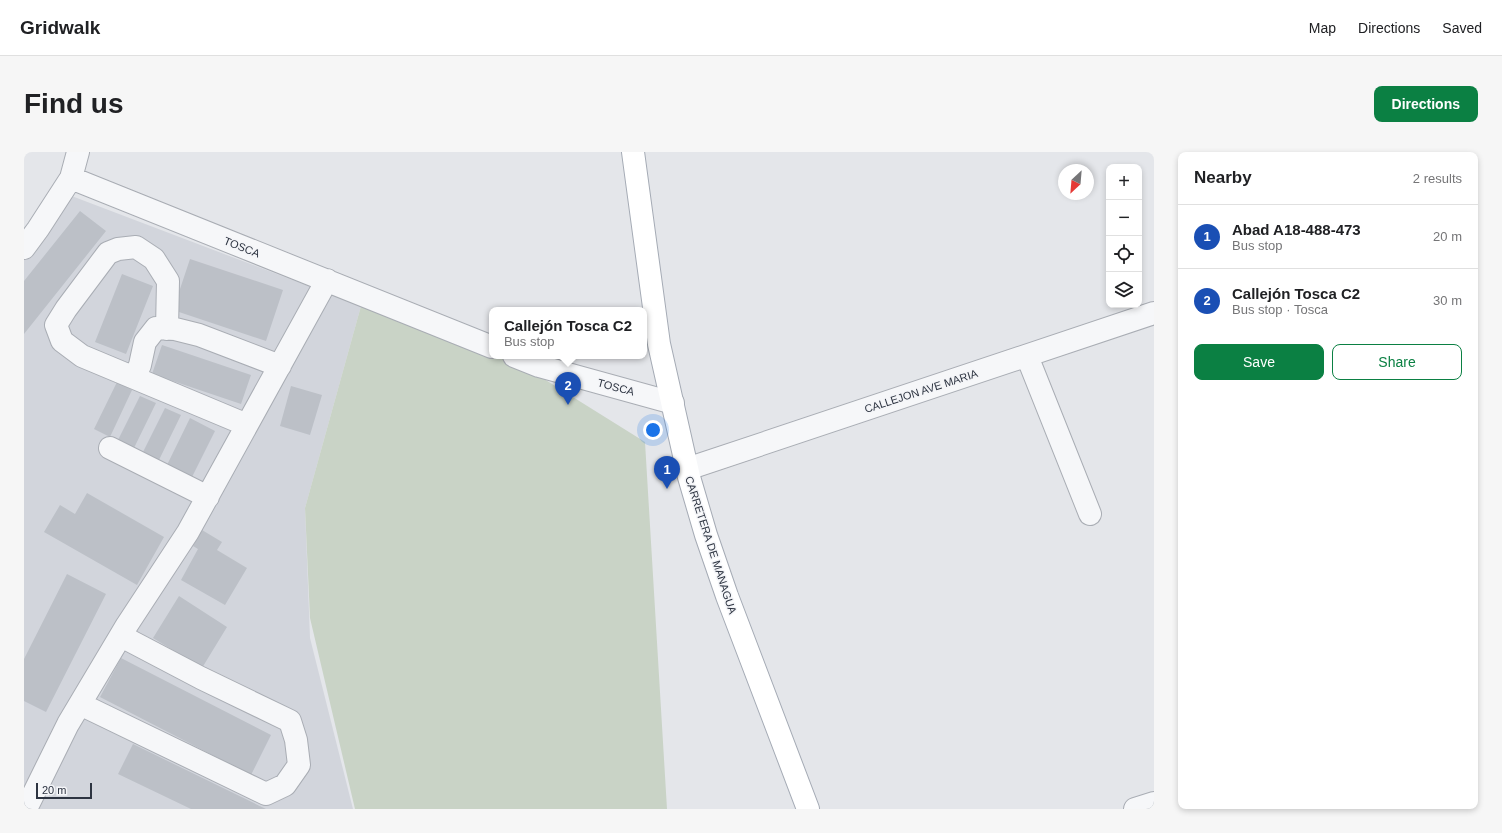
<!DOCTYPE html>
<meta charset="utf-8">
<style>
body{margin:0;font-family:Helvetica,sans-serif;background:#f6f6f6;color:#202124}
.controls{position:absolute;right:12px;top:12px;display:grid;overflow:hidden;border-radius:8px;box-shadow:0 2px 6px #0003}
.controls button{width:36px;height:36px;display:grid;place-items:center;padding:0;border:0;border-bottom:1px solid #e0e0e0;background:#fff;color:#202124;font:20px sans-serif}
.compass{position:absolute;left:1034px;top:12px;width:36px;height:36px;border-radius:50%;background:#fff;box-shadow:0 2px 6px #0003;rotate:206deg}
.scale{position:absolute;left:12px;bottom:10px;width:56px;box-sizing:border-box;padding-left:4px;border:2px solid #2d3441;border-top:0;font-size:11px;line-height:14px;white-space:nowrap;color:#2d3441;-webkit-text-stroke:3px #f4f5f8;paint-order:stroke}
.you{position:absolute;left:629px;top:278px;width:14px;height:14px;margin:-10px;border:3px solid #fff;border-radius:50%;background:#1a73e8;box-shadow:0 0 0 6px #1a73e833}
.badge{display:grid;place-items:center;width:26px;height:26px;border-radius:50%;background:#0b8043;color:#fff;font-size:13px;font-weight:700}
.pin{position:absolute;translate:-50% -33px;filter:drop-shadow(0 1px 2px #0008)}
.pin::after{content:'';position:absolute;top:21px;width:14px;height:12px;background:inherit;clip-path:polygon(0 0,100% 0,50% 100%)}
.popup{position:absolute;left:465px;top:155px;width:158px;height:52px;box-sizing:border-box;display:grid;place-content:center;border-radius:8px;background:#fff;filter:drop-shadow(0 1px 3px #0005);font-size:13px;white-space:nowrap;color:#757577}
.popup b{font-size:15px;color:#202124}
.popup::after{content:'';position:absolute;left:50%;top:100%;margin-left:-8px;border:8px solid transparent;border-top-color:#fff}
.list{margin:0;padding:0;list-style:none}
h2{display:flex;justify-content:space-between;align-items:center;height:52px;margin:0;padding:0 16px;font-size:17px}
h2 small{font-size:13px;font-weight:400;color:#757577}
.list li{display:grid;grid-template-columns:26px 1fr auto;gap:12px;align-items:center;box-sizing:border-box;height:64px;padding:0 16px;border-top:1px solid #e0e0e0}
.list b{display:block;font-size:15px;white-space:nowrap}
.list p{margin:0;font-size:13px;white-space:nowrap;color:#757577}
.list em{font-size:13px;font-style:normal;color:#757577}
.actions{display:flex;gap:8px;padding:12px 16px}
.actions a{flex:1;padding:9px 0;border:1px solid #0b8043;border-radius:8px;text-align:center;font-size:14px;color:#0b8043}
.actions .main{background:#0b8043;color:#fff}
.icon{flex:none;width:22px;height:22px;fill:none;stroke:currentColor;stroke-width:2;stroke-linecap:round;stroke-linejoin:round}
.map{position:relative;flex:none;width:1130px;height:657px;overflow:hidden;border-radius:8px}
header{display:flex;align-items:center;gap:24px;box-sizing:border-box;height:56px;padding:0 20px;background:#fff;border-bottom:1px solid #e0e0e0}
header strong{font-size:19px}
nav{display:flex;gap:22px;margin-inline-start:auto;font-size:14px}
.intro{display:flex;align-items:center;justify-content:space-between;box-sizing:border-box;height:96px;padding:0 24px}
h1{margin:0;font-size:28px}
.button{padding:10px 18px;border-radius:8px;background:#0b8043;color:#fff;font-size:14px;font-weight:700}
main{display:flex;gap:24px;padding:0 24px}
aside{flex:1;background:#fff;border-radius:8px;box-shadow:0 2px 6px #0003}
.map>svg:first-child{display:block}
.built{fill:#d2d5dc}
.green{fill:#c9d3c6}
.building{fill:#bcc0c7}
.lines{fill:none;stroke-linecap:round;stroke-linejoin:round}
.minor-casing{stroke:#a9adb4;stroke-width:24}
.major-casing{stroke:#a5abb5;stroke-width:24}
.minor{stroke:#f6f7f9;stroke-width:22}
.major{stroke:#fff;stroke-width:22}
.labels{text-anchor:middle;stroke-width:3;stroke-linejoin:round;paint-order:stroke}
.street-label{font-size:11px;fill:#2d3441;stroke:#f4f5f8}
</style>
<header>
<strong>Gridwalk</strong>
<nav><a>Map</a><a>Directions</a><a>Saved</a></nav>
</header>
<div class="intro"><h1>Find us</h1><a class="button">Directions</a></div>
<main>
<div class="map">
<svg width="1130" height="657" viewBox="0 0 1130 657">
<rect width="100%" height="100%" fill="#e4e6ea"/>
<!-- built -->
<path class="built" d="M45,43L337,154L281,356L286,486L329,657H0V104Z"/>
<!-- green -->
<path class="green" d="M337,154L468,204H475L496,212L621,290L643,657H331L286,466L281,356Z"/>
<!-- building -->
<path class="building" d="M56,59L82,79L0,182V129Z
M166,107L259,138L242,189L149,158Z
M98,122L129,134L102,202L71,190Z
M138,193L227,223L217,252L128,222Z
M93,230L108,238L86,285L70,277Z
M267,234L298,243L286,283L256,274Z
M116,244L132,251L109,298L93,290Z
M141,256L157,263L134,310L118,302Z
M166,266L191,279L168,325L143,313Z
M63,341L140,385L113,433L20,380L36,353L51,362Z
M178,378L198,390L193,398L223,416L201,453L157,428L174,397L169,394Z
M43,422L82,442L22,560L0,549V507Z
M155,444L203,475L178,516L129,486Z
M97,506L247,583L227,623L76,545Z
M109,592L242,657H167L94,622Z"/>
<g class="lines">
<!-- minor casing -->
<g class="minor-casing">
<path id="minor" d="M47,26L468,195
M0,96L14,77L47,26L54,0
M143,177L144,129L130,107L112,95L94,97L84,101L42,157L32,173L38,189L58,204L223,273
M490,204L515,214L649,251
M1003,204L1066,362
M111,225L116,213L121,190L132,176L151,177L175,183L256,214
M86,296L184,345
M663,317L1130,161
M56,552L242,642L261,633L275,613L272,588L266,569L177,526L97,484
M2,657L44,572L103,473L164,380L303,128
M1111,657L1130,651"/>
</g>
<!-- major casing -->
<g class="major-casing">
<path id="major" d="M609,0L635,192L665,325L682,383L703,444L784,657"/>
</g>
<!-- minor -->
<use href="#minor" class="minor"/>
<!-- major -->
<use href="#major" class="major"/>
</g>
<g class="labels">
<!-- street labels -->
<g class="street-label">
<text transform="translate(218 95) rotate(22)" y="4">TOSCA</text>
<text transform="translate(592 235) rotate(15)" y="4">TOSCA</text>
<text transform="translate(897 239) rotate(-18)" y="4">CALLEJON AVE MARIA</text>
<text transform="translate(687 393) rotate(72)" y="4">CARRETERA DE MANAGUA</text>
</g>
</g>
</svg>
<div class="controls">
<button>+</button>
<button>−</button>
<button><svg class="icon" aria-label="locate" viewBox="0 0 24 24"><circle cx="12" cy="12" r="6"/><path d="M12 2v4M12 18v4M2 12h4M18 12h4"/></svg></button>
<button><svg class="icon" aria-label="layers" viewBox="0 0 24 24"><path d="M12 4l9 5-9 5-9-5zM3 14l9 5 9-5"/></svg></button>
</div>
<svg class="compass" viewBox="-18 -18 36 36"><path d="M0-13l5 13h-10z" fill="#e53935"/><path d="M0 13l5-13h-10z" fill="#757577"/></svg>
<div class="scale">20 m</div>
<div class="you"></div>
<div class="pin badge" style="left:643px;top:337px;background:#1a4fb4">1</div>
<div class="pin badge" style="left:544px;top:253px;background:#1a4fb4">2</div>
<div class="popup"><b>Callejón Tosca C2</b>Bus stop</div>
</div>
<aside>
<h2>Nearby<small>2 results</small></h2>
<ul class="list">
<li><span class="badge" style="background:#1a4fb4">1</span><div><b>Abad A18-488-473</b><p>Bus stop</p></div><em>20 m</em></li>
<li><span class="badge" style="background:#1a4fb4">2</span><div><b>Callejón Tosca C2</b><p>Bus stop · Tosca</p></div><em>30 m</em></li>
</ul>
<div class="actions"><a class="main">Save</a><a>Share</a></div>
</aside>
</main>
